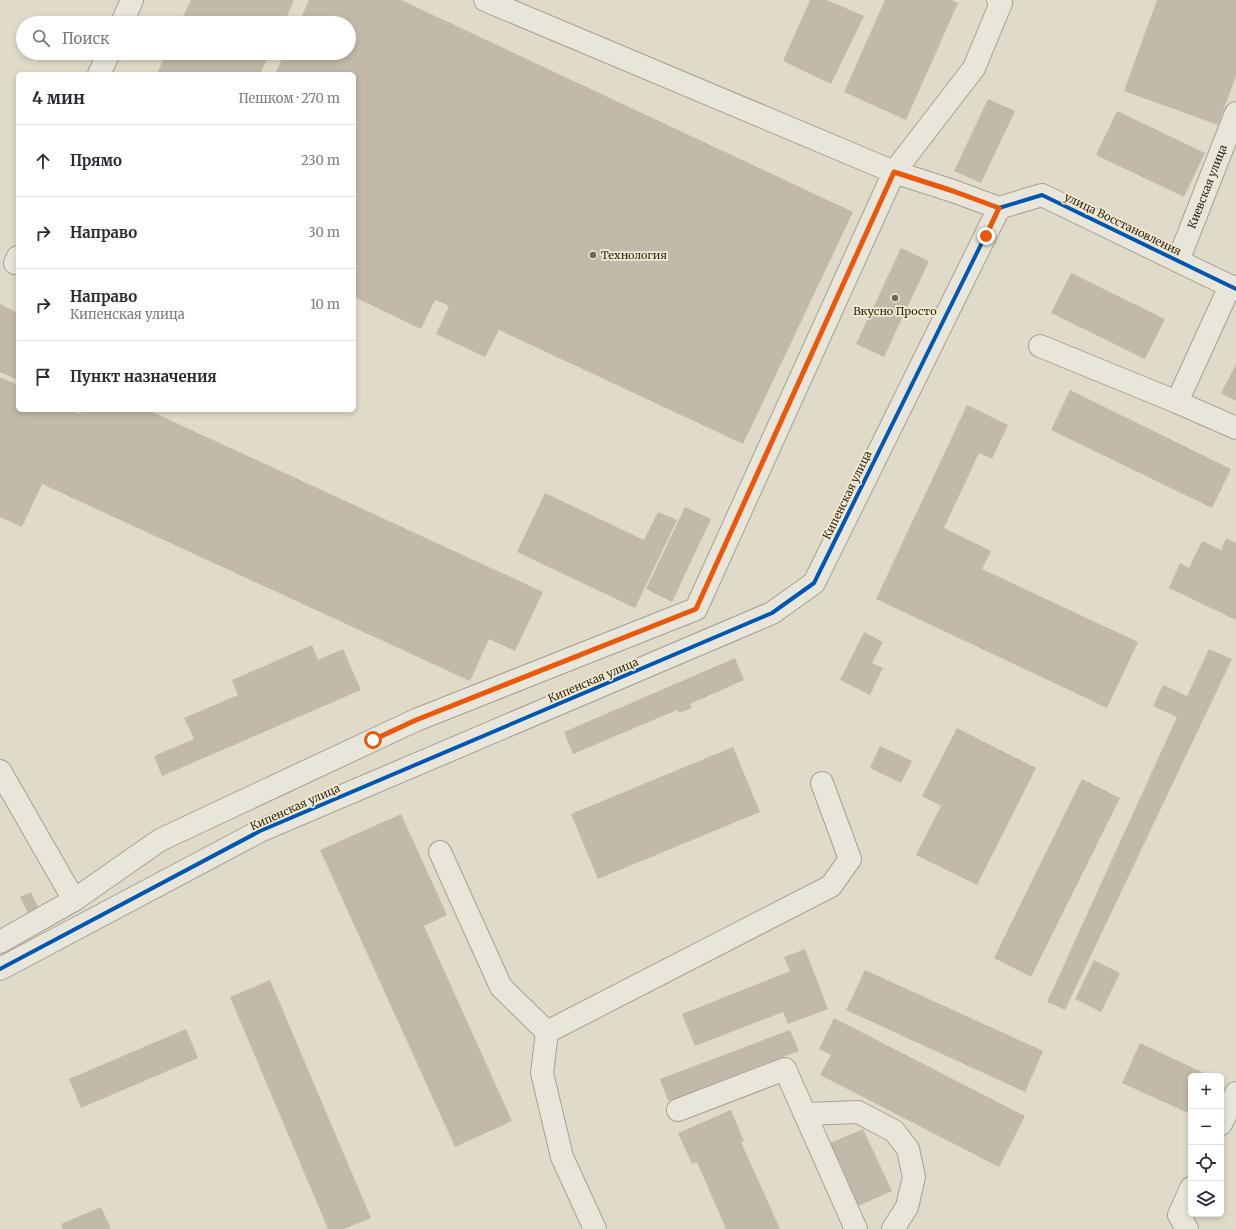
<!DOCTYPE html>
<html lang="ru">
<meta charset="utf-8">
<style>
body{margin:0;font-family:Merriweather,serif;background:#f7f7f7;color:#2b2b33}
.controls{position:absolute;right:12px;bottom:12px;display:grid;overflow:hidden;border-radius:6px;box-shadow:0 2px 6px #0003}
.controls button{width:36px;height:36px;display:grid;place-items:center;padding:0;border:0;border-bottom:1px solid #e1e1e2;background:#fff;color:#2b2b33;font:20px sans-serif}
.stop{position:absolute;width:12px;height:12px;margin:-9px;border:3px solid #ea580c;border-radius:50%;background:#fff}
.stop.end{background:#ea580c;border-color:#fff;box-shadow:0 1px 4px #0008}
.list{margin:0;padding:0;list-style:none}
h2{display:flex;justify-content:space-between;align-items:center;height:52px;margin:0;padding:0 16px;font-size:17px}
h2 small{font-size:13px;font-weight:400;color:#7c7c81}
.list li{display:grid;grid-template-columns:26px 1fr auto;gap:12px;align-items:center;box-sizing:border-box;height:72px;padding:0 16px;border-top:1px solid #e1e1e2}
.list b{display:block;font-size:15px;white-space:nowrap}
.list p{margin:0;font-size:13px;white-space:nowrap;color:#7c7c81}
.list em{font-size:13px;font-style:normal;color:#7c7c81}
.icon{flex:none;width:22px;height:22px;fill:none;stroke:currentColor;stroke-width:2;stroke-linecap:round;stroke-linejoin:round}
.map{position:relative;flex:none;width:1236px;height:1229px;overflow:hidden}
.search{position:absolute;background:#fff;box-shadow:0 2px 6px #0003;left:16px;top:16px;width:340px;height:44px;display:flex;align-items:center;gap:10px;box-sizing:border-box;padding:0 14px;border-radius:22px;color:#7c7c81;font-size:15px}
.panel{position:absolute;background:#fff;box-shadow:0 2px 6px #0003;left:16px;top:72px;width:340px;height:340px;border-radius:6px}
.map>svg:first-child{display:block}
.building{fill:#c3b9aa}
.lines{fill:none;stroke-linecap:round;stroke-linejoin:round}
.minor-casing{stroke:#a5a093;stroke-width:24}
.minor{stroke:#e8e5da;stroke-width:22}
.cycleway-casing{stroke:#f2eace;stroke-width:6}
.cycleway{stroke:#0057b8;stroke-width:4}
.route{stroke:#ea580c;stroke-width:5}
.poi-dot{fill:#6f6759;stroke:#f2eace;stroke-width:1.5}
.labels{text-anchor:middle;stroke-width:3.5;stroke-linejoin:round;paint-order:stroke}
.street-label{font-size:11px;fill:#32281c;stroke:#f2eace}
.poi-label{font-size:11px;fill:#32281c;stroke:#f2eace;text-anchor:start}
</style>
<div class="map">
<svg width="1236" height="1229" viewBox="0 0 1236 1229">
<rect width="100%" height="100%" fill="#e0dbc9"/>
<!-- building -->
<path class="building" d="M191,0H294L284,23H180Z
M309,0H401L853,212L743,444L499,330L485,357L436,334L449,306L435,300L421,329L354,297V74H275L285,53H349V23H299Z
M810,0H827L864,16L831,84L783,61Z
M885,0H951L958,3L906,120L844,92Z
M1157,0H1236V76L1218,125L1124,91Z
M166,53H270L260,74H157Z
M988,99L1015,111L981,183L954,171Z
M1117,111L1205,153L1184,197L1096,155Z
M901,248L929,261L884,357L856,344Z
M1071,273L1165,319L1145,359L1051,313Z
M0,304L18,313V380L0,372Z
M1236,364V401L1221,393Z
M0,377L18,385V410H71L80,414L82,410H148L543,592L515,651L489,639L470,681L42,484L22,527L0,517Z
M1070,390L1231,469L1212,508L1051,430Z
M967,405L1008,425L992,459L979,453L944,528L991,551L982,569L1138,642L1107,708L876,599Z
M545,493L644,540L658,512L677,520L635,608L517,552Z
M685,507L711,519L672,602L646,589Z
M1226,538L1236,543V620L1169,588L1180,563L1189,568L1202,541L1221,550Z
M864,632L883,642L872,663L883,668L870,695L840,680Z
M312,645L318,660L343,649L361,690L162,776L154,756L194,739L184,718L238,695L232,680Z
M1209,649L1232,659L1065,1010L1047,1002L1177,717L1153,706L1163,685L1187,696Z
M735,658L744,680L690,704L692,708L679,713L677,710L573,754L564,732Z
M957,728L1036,768L977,885L916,855L941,806L922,796Z
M880,746L912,761L901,783L870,768Z
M733,747L760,812L598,879L571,814Z
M1082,779L1120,798L1031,977L994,958Z
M401,814L447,915L424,926L512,1121L455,1147L320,850Z
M31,892L39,909L28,913L20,897Z
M805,949L828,1009L788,1024L783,1012L695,1046L682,1014L790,971L784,957Z
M1094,960L1120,973L1101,1012L1075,999Z
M865,970L1043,1051L1025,1092L846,1010Z
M270,980L371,1218L344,1229H328L230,997Z
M834,1018L1025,1116L999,1167L820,1075L831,1055L819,1049Z
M186,1029L198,1058L81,1108L69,1079Z
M790,1030L799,1051L668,1101L660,1079Z
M1140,1043L1206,1074L1205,1076H1191V1107L1188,1113L1122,1083Z
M731,1110L744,1141L741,1142L780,1229H726L697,1162L692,1164L678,1133Z
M863,1129L892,1191L856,1207L828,1144Z
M101,1207L111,1229H63L61,1224Z"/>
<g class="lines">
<!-- minor casing -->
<g class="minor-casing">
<g id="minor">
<path d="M485,0L894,172L953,191L999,208"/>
<path d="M122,23L132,0"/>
<path d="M99,74L109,53"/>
<path d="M999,208L1042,195L1236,289"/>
<path id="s1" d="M1178,261L1236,113"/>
<path d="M15,263L18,257"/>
<path d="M1230,286L1177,402L1236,428"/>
<path d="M1040,346L1177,402"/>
<path d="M0,771L74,900"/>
<path d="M440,852L501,987L547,1032"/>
<path d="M0,942L74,900L160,840L416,720L696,609L894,172L974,68L1001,3L998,0"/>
<path d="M0,969L260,831L772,613L814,583L999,208"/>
<path d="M678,1110L785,1069L856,1229"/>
<path d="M805,1114L858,1112L894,1131L908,1149L914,1177L907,1207L893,1229"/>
<path d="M1221,1124L1236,1093"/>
<path d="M595,1229L562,1157L542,1073L547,1032L831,886L850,859L822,783"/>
<path d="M1187,1229L1179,1215L1191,1188"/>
</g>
</g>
<!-- minor -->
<use href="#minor" class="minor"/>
<!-- cycleway casing -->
<g class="cycleway-casing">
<path id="cycleway" d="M0,969L260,831L772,613L814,583L999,208L1042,195L1236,289"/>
</g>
<!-- cycleway -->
<use href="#cycleway" class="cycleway"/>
</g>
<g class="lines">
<!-- route -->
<path class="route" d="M373,740L416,720L696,609L894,172L953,191L999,208L986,236"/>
</g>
<!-- markers -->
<g class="poi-dot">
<circle cx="593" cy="255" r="4"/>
<circle cx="895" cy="298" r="4"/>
</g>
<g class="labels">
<!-- street labels -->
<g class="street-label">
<text dy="4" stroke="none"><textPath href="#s1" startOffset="80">Киевская улица</textPath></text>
<text transform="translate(1123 224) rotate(26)" y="4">улица Восстановления</text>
<text transform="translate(847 495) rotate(-64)" y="4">Кипенская улица</text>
<text transform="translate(593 680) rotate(-23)" y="4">Кипенская улица</text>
<text transform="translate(295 807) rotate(-24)" y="4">Кипенская улица</text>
</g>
<!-- poi labels -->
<g class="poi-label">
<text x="601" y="259">Технология</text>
<text x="895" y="315" text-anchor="middle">Вкусно Просто</text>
</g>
</g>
</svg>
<div class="controls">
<button>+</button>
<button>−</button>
<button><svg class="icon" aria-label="locate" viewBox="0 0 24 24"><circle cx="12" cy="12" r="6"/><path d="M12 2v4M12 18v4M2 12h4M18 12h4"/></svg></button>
<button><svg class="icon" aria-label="layers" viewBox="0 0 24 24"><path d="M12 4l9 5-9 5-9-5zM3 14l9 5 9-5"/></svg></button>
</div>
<div class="stop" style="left:373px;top:740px"></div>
<div class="stop end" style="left:986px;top:236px"></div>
<div class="search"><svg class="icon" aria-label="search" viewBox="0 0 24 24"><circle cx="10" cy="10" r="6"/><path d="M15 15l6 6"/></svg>Поиск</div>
<section class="panel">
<h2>4 мин<small>Пешком · 270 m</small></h2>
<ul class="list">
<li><svg class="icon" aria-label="ahead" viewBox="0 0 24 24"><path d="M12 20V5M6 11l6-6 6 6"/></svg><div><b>Прямо</b></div><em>230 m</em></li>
<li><svg class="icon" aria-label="right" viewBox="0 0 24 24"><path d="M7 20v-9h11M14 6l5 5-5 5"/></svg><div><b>Направо</b></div><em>30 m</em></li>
<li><svg class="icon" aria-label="right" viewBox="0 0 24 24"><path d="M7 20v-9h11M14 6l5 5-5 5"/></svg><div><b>Направо</b><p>Кипенская улица</p></div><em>10 m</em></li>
<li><svg class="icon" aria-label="arrive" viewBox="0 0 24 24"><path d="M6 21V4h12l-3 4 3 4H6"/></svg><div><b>Пункт назначения</b></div></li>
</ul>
</section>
</div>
